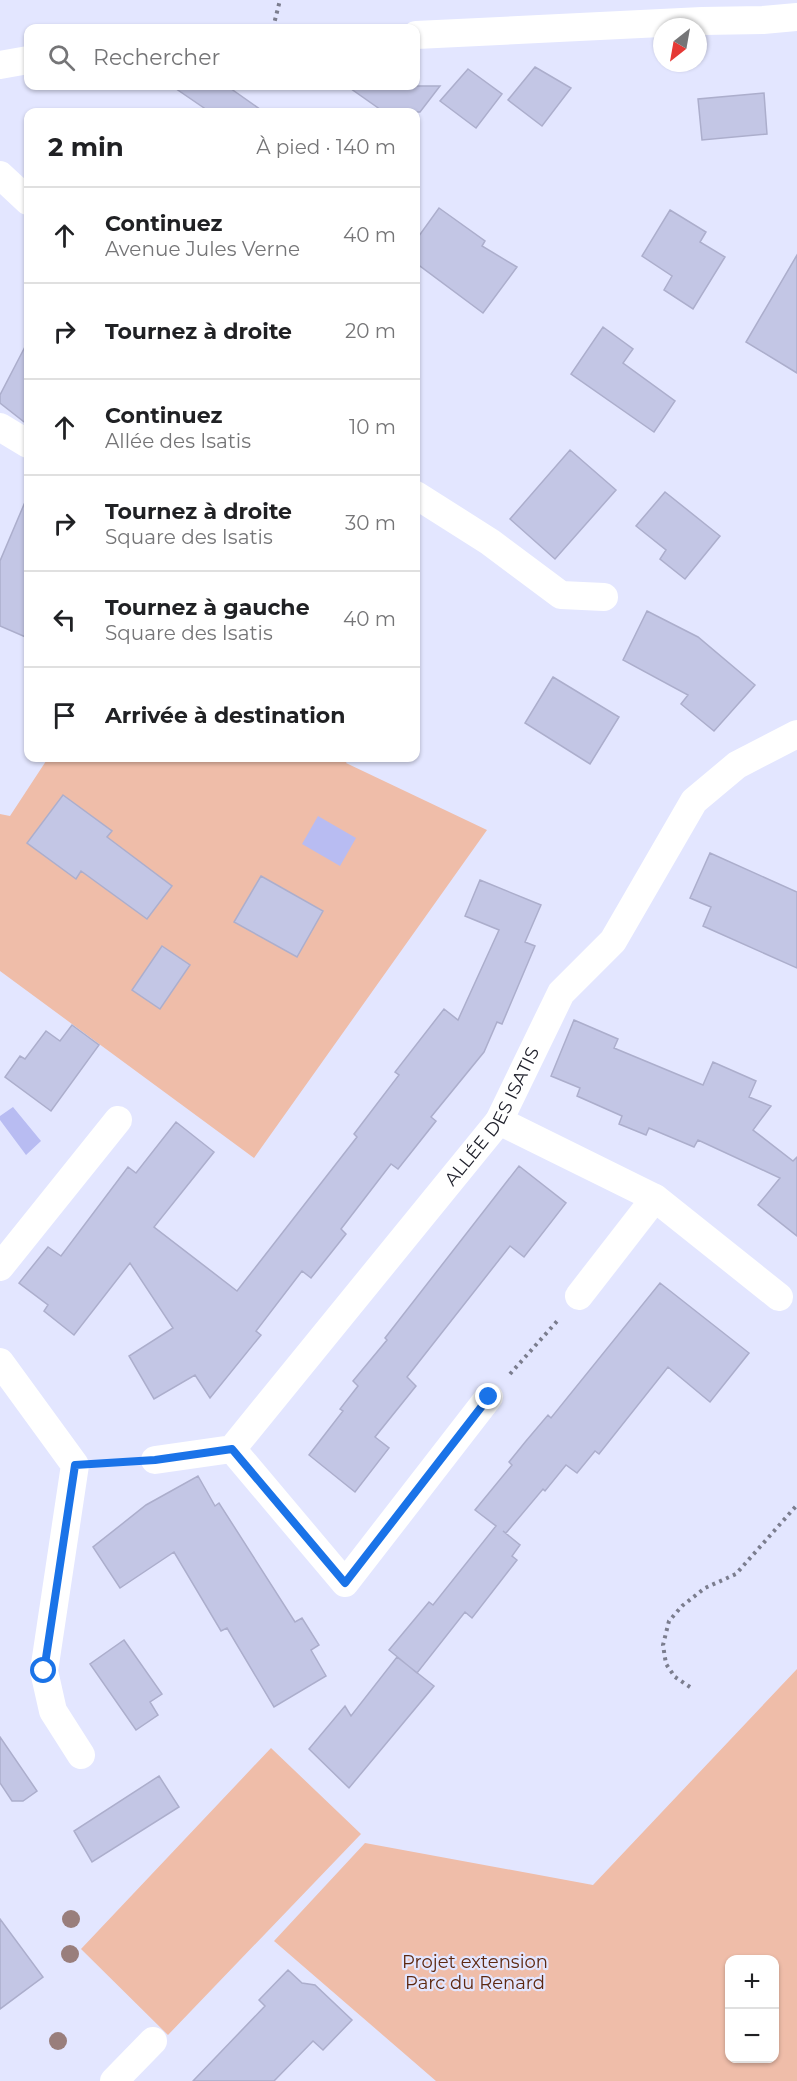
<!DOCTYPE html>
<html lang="fr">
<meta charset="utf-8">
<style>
body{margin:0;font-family:Montserrat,sans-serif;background:#f2f2f2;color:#202124}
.controls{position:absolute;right:18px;bottom:18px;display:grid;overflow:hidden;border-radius:12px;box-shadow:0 2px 4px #0004}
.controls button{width:54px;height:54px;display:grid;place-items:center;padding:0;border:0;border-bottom:2px solid #e0e0e0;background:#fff;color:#202124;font:30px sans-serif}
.compass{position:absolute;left:653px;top:18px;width:54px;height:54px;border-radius:50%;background:#fff;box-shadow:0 2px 4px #0004;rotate:211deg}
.stop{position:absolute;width:18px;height:18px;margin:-14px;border:4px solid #1a73e8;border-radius:50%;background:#fff}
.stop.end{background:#1a73e8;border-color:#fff;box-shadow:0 2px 6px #0008}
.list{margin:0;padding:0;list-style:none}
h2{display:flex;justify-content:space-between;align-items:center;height:78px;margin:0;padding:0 24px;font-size:26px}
h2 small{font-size:20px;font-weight:400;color:#757577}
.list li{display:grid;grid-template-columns:39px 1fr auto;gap:18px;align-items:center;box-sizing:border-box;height:96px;padding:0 24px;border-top:2px solid #e0e0e0}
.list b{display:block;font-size:22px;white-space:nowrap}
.list p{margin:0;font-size:20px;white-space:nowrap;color:#757577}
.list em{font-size:20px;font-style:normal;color:#757577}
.icon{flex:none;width:33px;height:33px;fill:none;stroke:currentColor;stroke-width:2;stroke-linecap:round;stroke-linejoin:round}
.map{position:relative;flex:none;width:797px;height:2081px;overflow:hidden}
.search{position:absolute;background:#fff;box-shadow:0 2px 4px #0004;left:24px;top:24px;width:396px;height:66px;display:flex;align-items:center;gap:15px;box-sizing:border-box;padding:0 21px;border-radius:12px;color:#757577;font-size:22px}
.panel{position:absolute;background:#fff;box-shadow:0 2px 4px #0004;left:24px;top:108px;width:396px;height:654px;border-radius:12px}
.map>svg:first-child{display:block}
.green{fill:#efbda9;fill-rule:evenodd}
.water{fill:#b8bcf2}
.building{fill:#c3c6e5;stroke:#acaecc;stroke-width:1.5}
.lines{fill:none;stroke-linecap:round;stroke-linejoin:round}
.path{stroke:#7b7d8e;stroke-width:4;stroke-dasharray:3 4.5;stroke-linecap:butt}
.street{stroke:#fff;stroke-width:28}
.tree{fill:#997e7c}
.route{stroke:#1a73e8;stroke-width:8}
.labels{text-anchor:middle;stroke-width:4.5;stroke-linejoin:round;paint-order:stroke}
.street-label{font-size:18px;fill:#20212c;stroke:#e3e6ff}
.park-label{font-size:18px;fill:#5d2810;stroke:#e3e6ff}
</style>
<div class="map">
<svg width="797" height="2081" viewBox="0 0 797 2081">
<rect width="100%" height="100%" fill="#e3e6ff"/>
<!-- green -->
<path class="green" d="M48,758H349L346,763L487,830L254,1158L0,971V814L10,816Z
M797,1669V2081H436L274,1941L365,1843L593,1885ZM730,1960H774V2058H730Z
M271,1748L361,1834L168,2035L81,1949Z"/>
<!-- water -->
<path class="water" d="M318,816L356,838L340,866L302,844Z
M13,1107L41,1141L26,1155L0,1120V1116Z"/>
<!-- building -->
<path class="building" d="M535,67L571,88L542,126L508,100Z
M468,69L502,94L476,128L440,101Z
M172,86H227L264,112H210Z
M347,86H440L420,112H384Z
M764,93L767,134L702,140L698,99Z
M439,208L485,241L482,246L517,267L483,313L416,263V240Z
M670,210L706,232L700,242L725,257L693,309L664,290L672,276L642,256Z
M797,255V373L746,342Z
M603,327L633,349L623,363L675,401L654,432L571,374Z
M28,341V425L0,403V395Z
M570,450L616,490L555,559L510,519Z
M665,492L720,536L685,579L660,559L666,550L636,526Z
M28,495V638L0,626V561Z
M647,611L698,637L755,685L714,731L681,704L688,695L623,660Z
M553,677L619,717L590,764L525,723Z
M63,795L112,831L107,837L172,886L147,919L81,871L76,879L27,843Z
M710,853L797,892V968L703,926L711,907L690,898Z
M261,876L323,911L297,957L234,922Z
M480,880L541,905L525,942L535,946L502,1024L497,1022L484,1052L431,1117L436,1121L398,1169L391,1164L341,1229L346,1234L311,1278L302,1271L256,1331L261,1335L210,1398L195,1375L154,1399L129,1356L173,1328L130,1263L74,1335L44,1311L48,1305L19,1283L48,1247L61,1256L128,1167L136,1173L176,1122L214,1152L154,1227L237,1291L357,1137L354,1134L399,1075L395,1072L444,1009L458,1020L499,930L465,916Z
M162,946L190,965L160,1009L132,990Z
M574,1020L618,1039L614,1048L703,1085L713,1062L756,1081L749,1097L771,1106L753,1130L793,1161L797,1157V1236L758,1205L780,1178L698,1140L694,1147L649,1128L646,1135L619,1124L622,1116L577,1096L580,1088L551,1076Z
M72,1025L99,1045L51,1111L5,1077L20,1056L25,1059L46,1031L60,1041Z
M519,1166L566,1203L524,1257L510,1246L407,1377L416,1386L375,1437L389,1448L355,1492L309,1455L343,1411L340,1409L358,1386L353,1381L387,1340L385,1338Z
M660,1283L749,1353L710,1402L668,1367L599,1454L595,1451L577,1473L566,1465L545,1491L543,1489L506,1533L503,1531L520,1545L512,1556L517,1560L472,1618L465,1612L417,1673L389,1650L429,1602L433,1605L496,1526L475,1510L512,1465L509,1462L526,1441L548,1415L551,1418Z
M198,1476L215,1506L219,1503L295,1622L302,1618L319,1645L311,1650L326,1676L274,1707L227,1628L221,1631L174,1552L120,1588L93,1547L146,1505Z
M124,1640L162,1694L150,1702L158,1715L136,1730L90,1664Z
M397,1657L434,1686L349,1788L309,1749L345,1706L351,1716Z
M0,1737L37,1791L23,1801H12L0,1783Z
M159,1776L179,1807L92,1862L74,1831Z
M0,1919L43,1977L0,2009Z
M288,1970L302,1983L315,1985L352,2020L323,2050L313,2041L274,2081H193L265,2006L259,2000Z"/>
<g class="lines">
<!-- path -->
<path class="path" d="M273,28L280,0
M510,1374L559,1319
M106,1463L125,1462
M690,1687L675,1677L666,1664L663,1645L669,1621L682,1606L705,1588L736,1574L797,1505"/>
<!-- street -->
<g class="street">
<path d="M416,35L702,21L763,20L797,17"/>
<path d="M0,65L28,60"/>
<path d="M0,175L28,201"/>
<path d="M0,427L28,444"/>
<path d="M416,495L490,542L561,595L604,597"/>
<path d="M499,1121L655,1198L779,1297"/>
<path d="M0,1267L118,1120"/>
<path d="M579,1296L655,1198"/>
<path d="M0,1362L75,1465L44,1671L53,1711L81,1755"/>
<path d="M232,1449L345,1583L489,1397"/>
<path id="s1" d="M155,1460L232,1449L499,1121L561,993L613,941L694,801L737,765L797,734"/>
<path d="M114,2081L153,2041"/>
</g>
</g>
<!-- trees -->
<g class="tree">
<circle cx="71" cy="1919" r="9"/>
<circle cx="70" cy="1954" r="9"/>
<circle cx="58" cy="2041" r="9"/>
</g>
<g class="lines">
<!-- route -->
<path class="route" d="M44,1671L75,1465L155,1460L232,1449L345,1583L489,1397"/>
</g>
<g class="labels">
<!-- street labels -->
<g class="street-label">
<text dy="6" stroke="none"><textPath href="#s1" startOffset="501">ALLÉE DES ISATIS</textPath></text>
</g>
<!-- park labels -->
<g class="park-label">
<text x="475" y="1968">Projet extension<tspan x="475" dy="21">Parc du Renard</tspan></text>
</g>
</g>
</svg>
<div class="controls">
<button>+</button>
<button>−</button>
</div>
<svg class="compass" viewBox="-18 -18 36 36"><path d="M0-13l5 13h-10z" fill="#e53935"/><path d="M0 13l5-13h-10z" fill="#757577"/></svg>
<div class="stop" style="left:44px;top:1671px"></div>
<div class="stop end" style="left:489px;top:1397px"></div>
<div class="search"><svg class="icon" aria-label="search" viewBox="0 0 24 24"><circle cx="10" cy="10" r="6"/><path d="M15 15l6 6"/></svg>Rechercher</div>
<section class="panel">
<h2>2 min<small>À pied · 140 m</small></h2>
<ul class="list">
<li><svg class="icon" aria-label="ahead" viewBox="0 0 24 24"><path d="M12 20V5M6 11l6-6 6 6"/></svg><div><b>Continuez</b><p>Avenue Jules Verne</p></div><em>40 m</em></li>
<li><svg class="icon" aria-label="right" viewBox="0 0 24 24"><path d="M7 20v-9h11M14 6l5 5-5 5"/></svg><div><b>Tournez à droite</b></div><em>20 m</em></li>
<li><svg class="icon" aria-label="ahead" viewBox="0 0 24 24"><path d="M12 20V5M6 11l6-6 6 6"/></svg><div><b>Continuez</b><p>Allée des Isatis</p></div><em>10 m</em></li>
<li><svg class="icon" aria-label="right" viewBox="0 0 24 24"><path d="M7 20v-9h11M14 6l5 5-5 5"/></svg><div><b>Tournez à droite</b><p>Square des Isatis</p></div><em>30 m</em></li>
<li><svg class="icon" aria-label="left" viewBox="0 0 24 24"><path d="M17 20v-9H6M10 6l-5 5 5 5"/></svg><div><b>Tournez à gauche</b><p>Square des Isatis</p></div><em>40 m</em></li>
<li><svg class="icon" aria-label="arrive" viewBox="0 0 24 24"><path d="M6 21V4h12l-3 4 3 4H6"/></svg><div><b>Arrivée à destination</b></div></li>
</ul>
</section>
</div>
